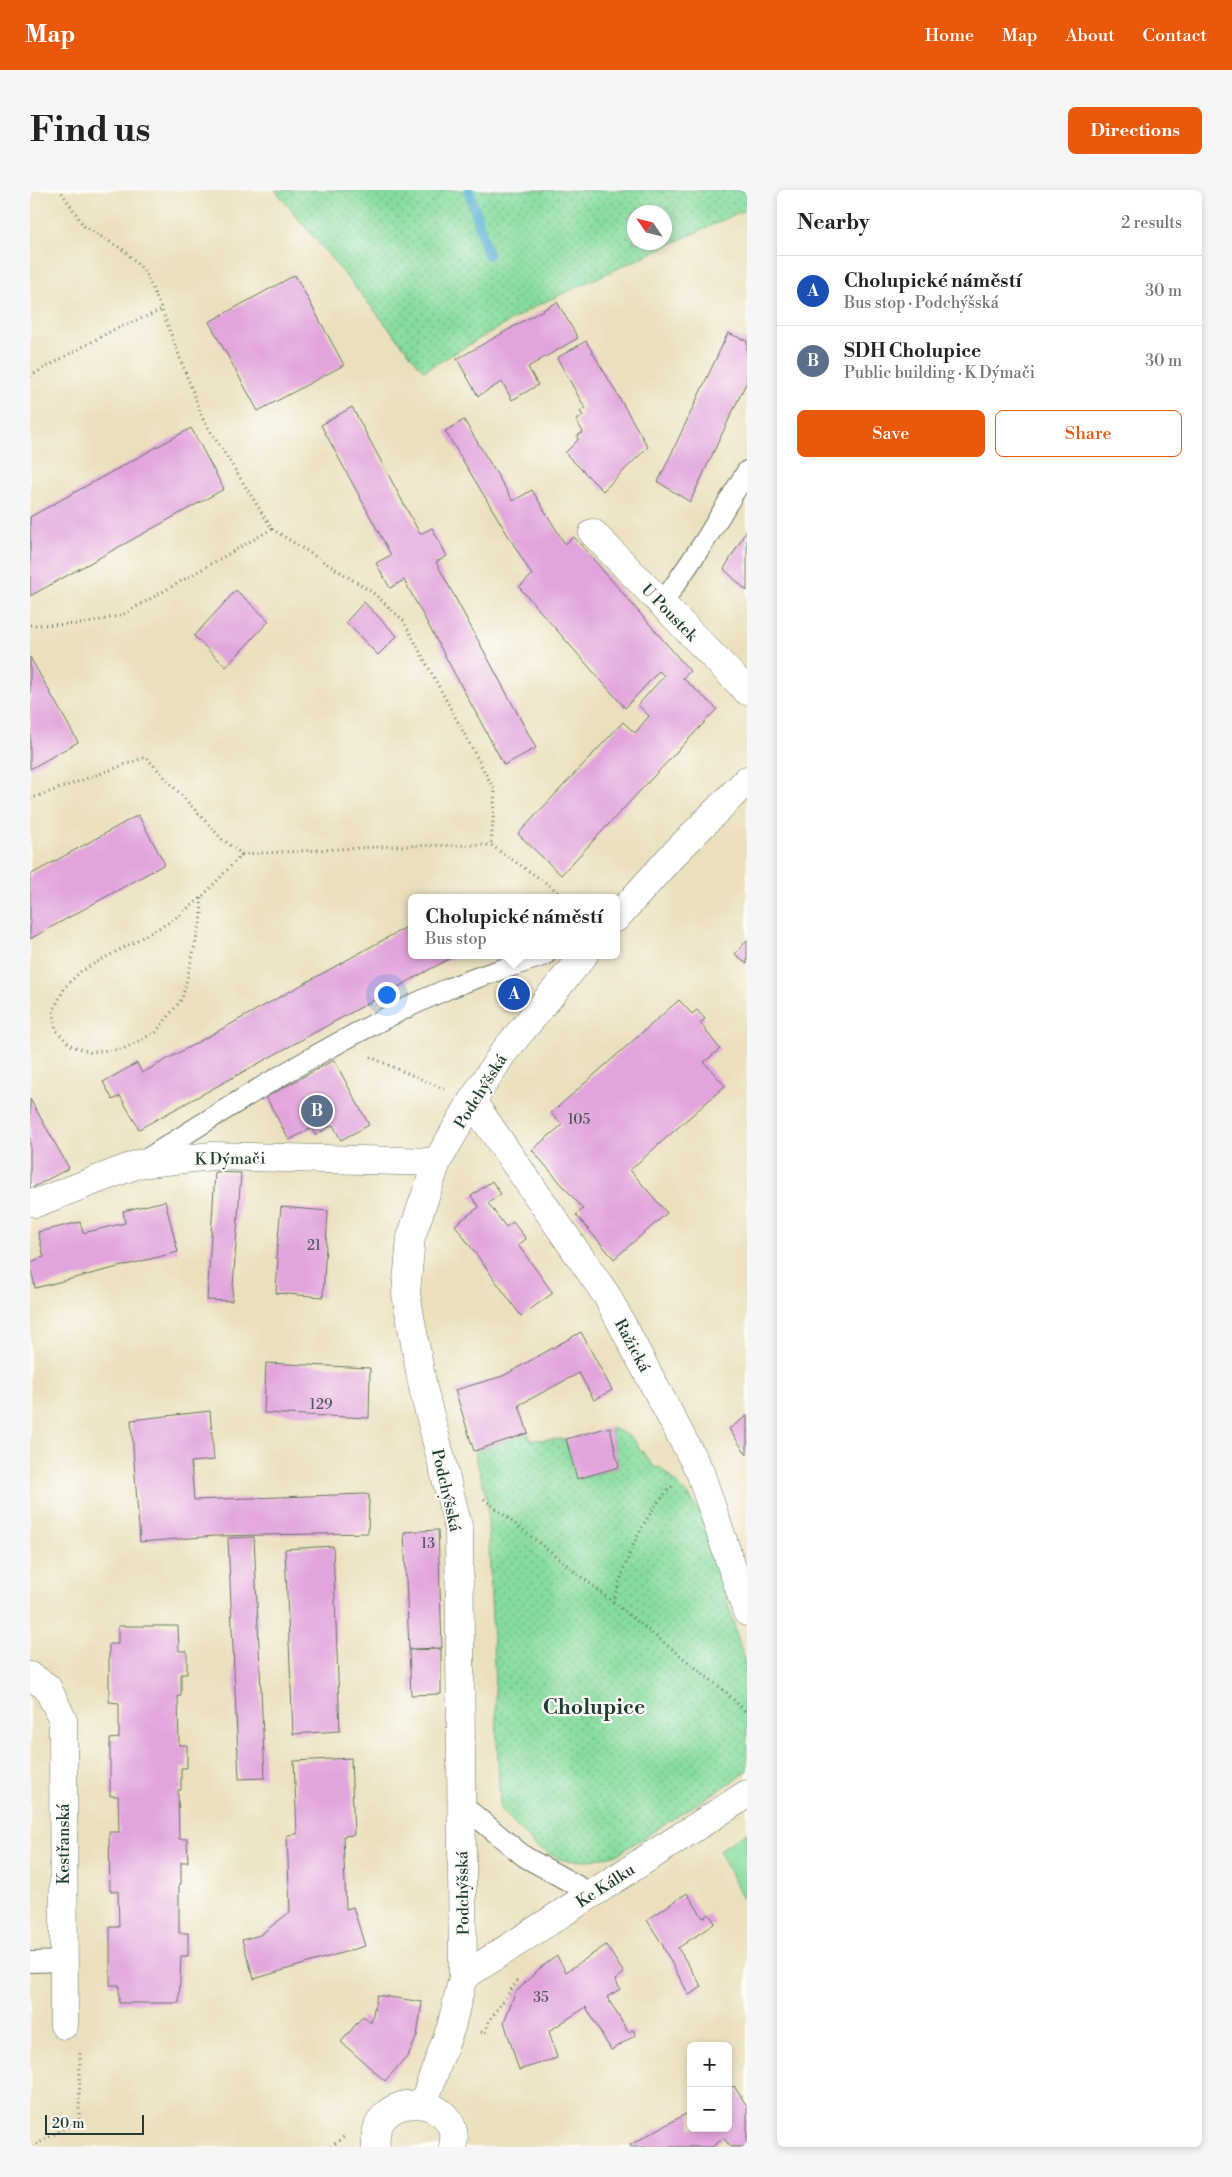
<!DOCTYPE html>
<meta charset="utf-8">
<style>
body{margin:0;font-family:"Libre Bodoni",serif;background:#f6f6f6;color:#222}
.controls{position:absolute;right:15px;bottom:15px;display:grid;overflow:hidden;border-radius:8px;box-shadow:0 2px 8px #0003}
.controls button{width:45px;height:45px;display:grid;place-items:center;padding:0;border:0;border-bottom:1px solid #e0e0e0;background:#fff;color:#222;font:25px sans-serif}
.compass{position:absolute;left:597px;top:15px;width:45px;height:45px;border-radius:50%;background:#fff;box-shadow:0 2px 8px #0003;rotate:305deg}
.scale{position:absolute;left:15px;bottom:12px;width:99px;box-sizing:border-box;padding-left:5px;border:2px solid #1f3d34;border-top:0;font-size:14px;line-height:18px;white-space:nowrap;color:#1f3d34;-webkit-text-stroke:4px #fdfcf7;paint-order:stroke}
.you{position:absolute;left:356px;top:804px;width:18px;height:18px;margin:-12px;border:4px solid #fff;border-radius:50%;background:#1a73e8;box-shadow:0 0 0 8px #1a73e833}
.badge{display:grid;place-items:center;width:32px;height:32px;border-radius:50%;background:#ea580c;color:#fff;font-size:16px;font-weight:700}
.pin{position:absolute;translate:-50% -50%;border:2px solid #fff;box-shadow:0 1px 5px #0006}
.popup{position:absolute;left:378px;top:704px;width:212px;height:65px;box-sizing:border-box;display:grid;place-content:center;border-radius:8px;background:#fff;filter:drop-shadow(0 1px 4px #0005);font-size:16px;white-space:nowrap;color:#767676}
.popup b{font-size:19px;color:#222}
.popup::after{content:'';position:absolute;left:50%;top:100%;margin-left:-10px;border:10px solid transparent;border-top-color:#fff}
.list{margin:0;padding:0;list-style:none}
h2{display:flex;justify-content:space-between;align-items:center;height:65px;margin:0;padding:0 20px;font-size:21px}
h2 small{font-size:16px;font-weight:400;color:#767676}
.list li{display:grid;grid-template-columns:32px 1fr auto;gap:15px;align-items:center;box-sizing:border-box;height:70px;padding:0 20px;border-top:1px solid #e0e0e0}
.list b{display:block;font-size:19px;white-space:nowrap}
.list p{margin:0;font-size:16px;white-space:nowrap;color:#767676}
.list em{font-size:16px;font-style:normal;color:#767676}
.actions{display:flex;gap:10px;padding:15px 20px}
.actions a{flex:1;padding:11px 0;border:1px solid #ea580c;border-radius:8px;text-align:center;font-size:18px;color:#ea580c}
.actions .main{background:#ea580c;color:#fff}
.map{position:relative;flex:none;width:717px;height:1957px;overflow:hidden;border-radius:8px}
header{display:flex;align-items:center;gap:30px;box-sizing:border-box;height:70px;padding:0 25px;background:#ea580c;color:#fff}
header strong{font-size:24px}
nav{display:flex;gap:28px;margin-inline-start:auto;font-size:18px}
.intro{display:flex;align-items:center;justify-content:space-between;box-sizing:border-box;height:120px;padding:0 30px}
h1{margin:0;font-size:35px}
.button{padding:12px 22px;border-radius:8px;background:#ea580c;color:#fff;font-size:18px;font-weight:700}
main{display:flex;gap:30px;padding:0 30px}
aside{flex:1;background:#fff;border-radius:8px;box-shadow:0 2px 8px #0003}
.map>svg:first-child{display:block}
.grass{fill:url(#grass-dots);stroke:#528c6a;fill-rule:evenodd}
.garden{fill:#86db9f;stroke:#528c6a}
.lines{fill:none;stroke-linecap:round;stroke-linejoin:round}
.stream{stroke:#58b0d5;stroke-width:10}
.building{fill:#e2a4dc}
.service-casing{stroke:#667664;stroke-width:22}
.minor-casing{stroke:#667664;stroke-width:29}
.tertiary-casing{stroke:#667664;stroke-width:29}
.path{stroke:#667664;stroke-width:3;stroke-dasharray:1 4;stroke-linecap:butt}
.service{stroke:#fff;stroke-width:20}
.minor{stroke:#fff;stroke-width:28}
.tertiary{stroke:#fff;stroke-width:28}
.labels{text-anchor:middle;stroke-width:4.5;stroke-linejoin:round;paint-order:stroke}
.number-label{font-size:14px;fill:#50575e}
.street-label{font-size:16px;fill:#1f3d34;stroke:#fdfcf7}
.district-label{font-size:21px;font-weight:bold;fill:#1f3d34;stroke:#fdfcf7}
</style>
<header>
<strong>Map</strong>
<nav><a>Home</a><a>Map</a><a>About</a><a>Contact</a></nav>
</header>
<div class="intro"><h1>Find us</h1><a class="button">Directions</a></div>
<main>
<div class="map">
<svg width="717" height="1957" viewBox="0 0 717 1957">
<defs>
<pattern id="grass-dots" width="8" height="8" patternUnits="userSpaceOnUse" patternTransform="scale(1.25)"><rect width="8" height="8" fill="#86db9f"/><path d="M2 2h.1M6 6h.1" fill="none" stroke="#6db382" stroke-width="1.8" stroke-linecap="round"/></pattern>
</defs>
<rect width="100%" height="100%" fill="#fdfcf7"/>
<filter id="ink" filterUnits="userSpaceOnUse"><feTurbulence type="fractalNoise" baseFrequency=".02" numOctaves="2"/><feDisplacementMap in="SourceGraphic" scale="10" xChannelSelector="R" yChannelSelector="G"/><feConvolveMatrix kernelMatrix="1 2 1 2 8 2 1 2 1" color-interpolation-filters="sRGB"/></filter>
<filter id="wash" filterUnits="userSpaceOnUse"><feTurbulence type="fractalNoise" baseFrequency=".0096" numOctaves="4" result="noise"/><feDisplacementMap in="SourceGraphic" scale="20" xChannelSelector="R" yChannelSelector="G"/><feGaussianBlur stdDeviation="1.12" result="paint"/><feColorMatrix in="noise" values="0 0 0 0 0 0 0 0 0 0 0 0 0 0 0 0 0 1.4 0 .05"/><feComposite in="paint" operator="in"/></filter>
<g filter="url(#wash)">
<rect width="100%" height="100%" fill="#ebe0be"/>
<!-- grass -->
<path class="grass" d="M245,0H717V19L506,116L394,181ZM604,22H634V52H604Z
M580,1237L601,1247L625,1278L630,1277L660,1307L673,1328L717,1479V1582L588,1664L557,1671L532,1670L505,1656L470,1619L457,1309L444,1261L498,1243L501,1250L536,1249L548,1289L589,1277Z"/>
<!-- garden -->
<path class="garden" d="M717,1642V1706L713,1709L689,1660Z"/>
<g class="lines">
<!-- stream -->
<path class="stream" d="M439,0L458,65"/>
</g>
<g id="blocks">
<!-- building -->
<path class="building" d="M265,85L314,175L228,221L179,132Z
M527,112L548,148L498,177L508,195L482,210L472,192L448,206L427,169Z
M698,143L717,151V191L660,312L628,292Z
M556,151L618,257L573,301L535,263L548,250L547,246L553,242L546,230L553,226L550,221L555,218L527,168Z
M322,217L390,344L402,338L417,366L406,372L506,558L474,575L374,390L360,398L346,373L361,365L291,235Z
M434,230L483,311L502,300L535,354L544,347L660,481L653,488L687,519L531,685L488,644L593,532L605,543L619,526L608,515L634,486L629,481L595,518L489,397L502,385L415,241Z
M161,238L194,299L0,406V327Z
M717,340V401L694,379Z
M206,400L239,431L196,477L164,446Z
M334,412L367,446L348,465L316,432Z
M0,467L48,552L0,579Z
M108,625L135,674L0,749V685Z
M382,734V765H426L109,939L90,906L83,910L73,892L107,873L112,883Z
M717,750V774L705,764Z
M649,810L662,824L667,820L675,829L670,833L690,859L674,872L695,896L600,980L637,1023L584,1069L546,1025L553,1019L502,960L532,935L521,923Z
M304,870L339,935L311,950L303,935L285,945L282,938L259,950L236,907Z
M0,909L39,978L2,998H0Z
M185,982L211,983L202,1111L177,1110Z
M462,991L471,1004L458,1013L476,1037L483,1032L496,1049L488,1055L523,1103L491,1126L425,1035L449,1017L441,1006Z
M135,1011L148,1062L5,1098L0,1072L14,1067L8,1042L50,1032L53,1043L95,1033L93,1021Z
M251,1017L298,1021L293,1107L246,1103L248,1068H246Z
M551,1142L582,1200L564,1210L549,1183L489,1215L498,1243L444,1261L425,1200L473,1186Z
M236,1173L340,1178L339,1228L234,1223Z
M180,1221L184,1270L161,1272L164,1310L334,1304L339,1305L338,1343L186,1346L110,1352L101,1230Z
M717,1226V1265L699,1239Z
M580,1237L589,1277L547,1289L536,1249Z
M408,1340L412,1458L379,1459L374,1342Z
M224,1347L235,1588L209,1589L198,1348Z
M303,1356L310,1541L263,1544L255,1359Z
M88,1436H148L149,1461H157V1484H151V1506H148L149,1555H157V1578H151V1600H148L149,1649H157L158,1672H151V1694H149V1743H158V1766H151L149,1813H89V1795H80V1737H89L88,1701H80L79,1642H89L88,1606H80V1549L89,1548V1513L79,1512V1454H88Z
M411,1459V1504L381,1505L379,1460Z
M321,1568L324,1645L313,1646L316,1719L323,1717L335,1756L224,1789L212,1750L230,1745L260,1722L257,1645L267,1644L264,1571Z
M657,1703L673,1728L679,1724L685,1733L648,1758L672,1797L659,1805L633,1757H634L617,1730Z
M576,1755L594,1783L585,1790L590,1799L577,1807L598,1842L603,1840L606,1845L581,1860L556,1817L519,1841L527,1868L489,1880L474,1832L485,1803L510,1778L527,1766L536,1782Z
M347,1805L392,1812L387,1846L378,1866L355,1891L311,1852L333,1826L341,1833Z
M704,1896L717,1916V1957H700L694,1948L682,1957H601L600,1955L661,1921V1938H698V1899Z"/>
</g>
</g>
<g filter="url(#ink)">
<use href="#blocks" fill-opacity="0" stroke="#667664" stroke-width="1"/>
<g class="lines">
<!-- service casing -->
<g class="service-casing">
<path id="service" d="M632,414L676,349L717,281
M112,972C209,910 308,847 415,800C447,786 481,777 515,765
M431,1614L495,1667L562,1704
M0,1772L34,1771"/>
</g>
<!-- minor casing -->
<g class="minor-casing">
<path id="minor" d="M563,343L717,501
M442,911L577,1106L670,1282L717,1422
M0,1012L6,1013L108,974L182,966L407,972
M0,1486L17,1497L33,1530L34,1835
M433,1787L717,1604"/>
</g>
<!-- tertiary casing -->
<g class="tertiary-casing">
<path id="tertiary" d="M586,728L640,668L717,590
M393,1914L421,1837L433,1787L429,1340L393,1198L376,1104L381,1047L407,972L442,911L473,863L554,765
M346,1957C339,1898 433,1902 423,1957"/>
</g>
<!-- path -->
<path class="path" d="M0,186L83,140L132,120
M242,339L342,402L373,430L465,601L461,655
M0,435L54,434L92,425L242,339L173,229L132,120L115,82L95,61L54,36L30,0
M0,609L116,567L192,649L212,664L367,656L461,655L522,697L532,708
M171,708L172,726L152,809L126,842L93,859L60,862L40,855L26,840L23,821L35,797L51,781L140,732L171,708L212,664
M340,867L414,899
M454,1309L697,1503L717,1523
M583,1412C596,1370 610,1329 642,1296
M451,1842L455,1843L459,1831L488,1790
M2,1957L49,1930L50,1862
M301,1957L316,1945"/>
<!-- service -->
<use href="#service" class="service"/>
<!-- minor -->
<use href="#minor" class="minor"/>
<!-- tertiary -->
<use href="#tertiary" class="tertiary"/>
</g>
</g>
<g class="labels">
<!-- number labels -->
<g class="number-label">
<text x="549" y="934">105</text>
<text x="284" y="1060">21</text>
<text x="291" y="1219">129</text>
<text x="398" y="1358">13</text>
<text x="511" y="1812">35</text>
</g>
<!-- street labels -->
<g class="street-label">
<text transform="translate(640 422) rotate(46)" y="6">U Poustek</text>
<text transform="translate(450 901) rotate(-58)" y="6">Podchýšská</text>
<text transform="translate(200 968) rotate(-1)" y="6">K Dýmači</text>
<text transform="translate(603 1155) rotate(62)" y="6">Ražická</text>
<text transform="translate(417 1300) rotate(77)" y="6">Podchýšská</text>
<text transform="translate(33 1654) rotate(-90)" y="6">Kestřanská</text>
<text transform="translate(575 1695) rotate(-33)" y="6">Ke Kálku</text>
<text transform="translate(432 1703) rotate(-91)" y="6">Podchýšská</text>
</g>
<!-- district labels -->
<g class="district-label">
<text x="564" y="1524">Cholupice</text>
</g>
</g>
</svg>
<div class="controls">
<button>+</button>
<button>−</button>
</div>
<svg class="compass" viewBox="-18 -18 36 36"><path d="M0-13l5 13h-10z" fill="#e53935"/><path d="M0 13l5-13h-10z" fill="#767676"/></svg>
<div class="scale">20 m</div>
<div class="you"></div>
<div class="pin badge" style="left:484px;top:804px;background:#1a4fb4">A</div>
<div class="popup"><b>Cholupické náměstí</b>Bus stop</div>
<div class="pin badge" style="left:287px;top:921px;background:#5c6f8a">B</div>
</div>
<aside>
<h2>Nearby<small>2 results</small></h2>
<ul class="list">
<li><span class="badge" style="background:#1a4fb4">A</span><div><b>Cholupické náměstí</b><p>Bus stop · Podchýšská</p></div><em>30 m</em></li>
<li><span class="badge" style="background:#5c6f8a">B</span><div><b>SDH Cholupice</b><p>Public building · K Dýmači</p></div><em>30 m</em></li>
</ul>
<div class="actions"><a class="main">Save</a><a>Share</a></div>
</aside>
</main>
